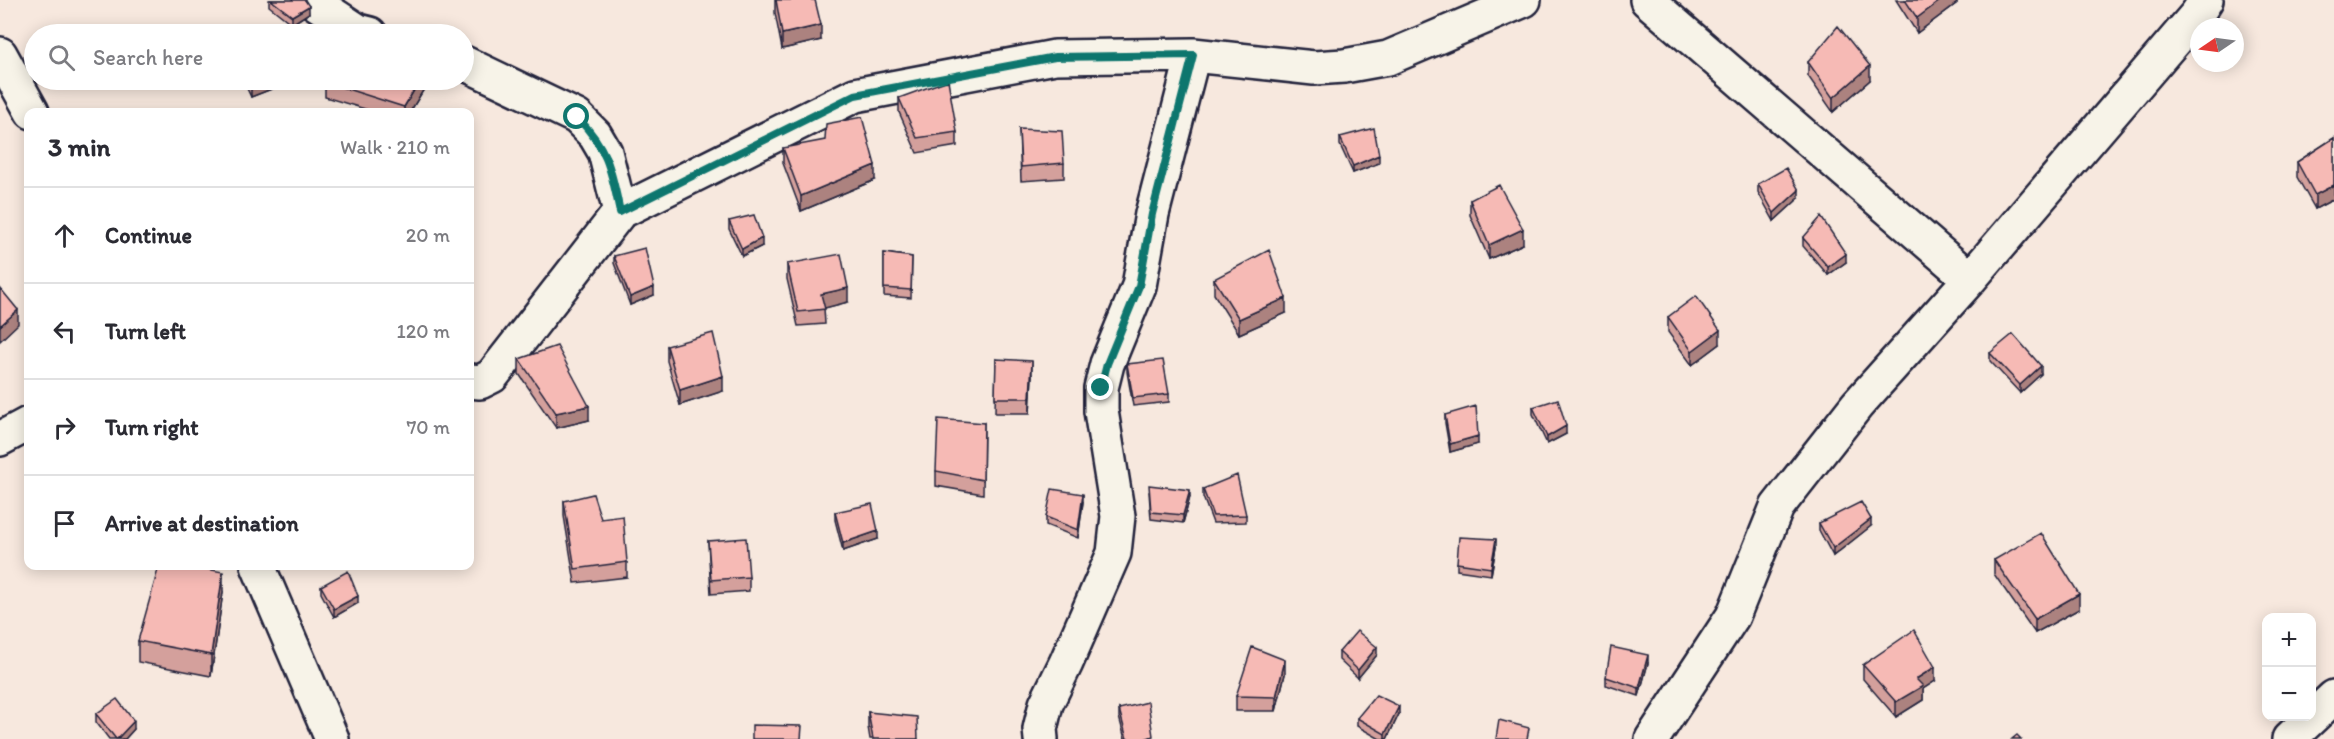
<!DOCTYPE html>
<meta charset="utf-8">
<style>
body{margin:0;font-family:Itim,sans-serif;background:#f2f2f3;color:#2b2b33}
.controls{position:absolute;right:18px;bottom:18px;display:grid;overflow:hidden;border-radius:12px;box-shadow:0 3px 15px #0003}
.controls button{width:54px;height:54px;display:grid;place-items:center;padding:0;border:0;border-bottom:2px solid #e1e1e2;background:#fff;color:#2b2b33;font:30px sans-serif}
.compass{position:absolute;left:2190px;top:18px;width:54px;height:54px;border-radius:50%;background:#fff;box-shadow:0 3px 15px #0003;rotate:257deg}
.stop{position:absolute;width:18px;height:18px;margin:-14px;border:4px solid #0f766e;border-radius:50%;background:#fff}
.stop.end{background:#0f766e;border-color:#fff;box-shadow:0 2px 6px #0008}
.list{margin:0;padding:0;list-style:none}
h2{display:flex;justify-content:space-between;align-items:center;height:78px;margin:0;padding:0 24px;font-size:26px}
h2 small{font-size:20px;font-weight:400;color:#7c7c81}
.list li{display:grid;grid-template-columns:39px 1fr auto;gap:18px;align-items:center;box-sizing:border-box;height:96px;padding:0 24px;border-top:2px solid #e1e1e2}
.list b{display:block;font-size:22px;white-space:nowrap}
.list em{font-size:20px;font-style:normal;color:#7c7c81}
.icon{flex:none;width:33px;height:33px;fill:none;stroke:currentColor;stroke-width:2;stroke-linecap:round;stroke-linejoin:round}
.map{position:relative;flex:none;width:2334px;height:739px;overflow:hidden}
.search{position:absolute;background:#fff;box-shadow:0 3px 15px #0003;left:24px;top:24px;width:450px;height:66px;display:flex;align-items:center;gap:15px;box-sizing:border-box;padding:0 21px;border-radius:33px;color:#7c7c81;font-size:22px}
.panel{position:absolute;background:#fff;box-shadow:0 3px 15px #0003;left:24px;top:108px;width:450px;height:462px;border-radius:12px}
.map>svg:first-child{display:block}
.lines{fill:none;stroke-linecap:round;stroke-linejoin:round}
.minor-casing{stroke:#22223b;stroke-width:38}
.minor{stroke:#f7f3e8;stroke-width:33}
.wall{fill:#d4a09c;stroke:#22223b;stroke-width:1.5}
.shaded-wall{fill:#ac827f;stroke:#22223b;stroke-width:1.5}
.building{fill:#f6bab5;stroke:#22223b;stroke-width:1.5}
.route{stroke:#0f766e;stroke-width:8}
</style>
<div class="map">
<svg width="2334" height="739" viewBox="0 0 2334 739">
<rect width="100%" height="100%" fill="#f7e8de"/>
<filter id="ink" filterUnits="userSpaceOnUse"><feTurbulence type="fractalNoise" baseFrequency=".0167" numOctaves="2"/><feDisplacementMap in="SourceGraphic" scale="12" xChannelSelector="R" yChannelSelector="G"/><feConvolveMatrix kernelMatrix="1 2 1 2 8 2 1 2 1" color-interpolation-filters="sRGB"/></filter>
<g filter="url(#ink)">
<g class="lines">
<!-- minor casing -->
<g class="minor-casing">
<path id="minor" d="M311,0L358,31L370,34
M1647,0L1970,279
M0,54L32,112
M464,63L577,117L595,135L605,152L620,212
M470,381L480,382L492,376L620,212L855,95L1055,57L1193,55L1314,68L1344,66L1388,58L1524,0
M0,439L28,424
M258,566L332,739
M1041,739L1040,729L1046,704L1066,663L1114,553L1118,516L1101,411V388L1107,364L1139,286L1152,214L1193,55
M1652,739L1733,616L1777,507L1857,405L1970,279L2197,14L2206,0
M2289,739L2334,697"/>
</g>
<!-- minor -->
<use href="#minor" class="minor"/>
</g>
<!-- wall -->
<path class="wall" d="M269,0H305L309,13L292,24L269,6Z
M775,0L821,40L782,49L775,13Z
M1896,0H1957V3L1917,33Z
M1808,62L1870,80L1833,112L1808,76Z
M243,80H292V81L251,97Z
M427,80V84L410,112H375L325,97V82Z
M899,98L957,132V146L917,153L899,112Z
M1019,129L1064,163V178L1021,181Z
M1340,137L1379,163L1353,173L1340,145Z
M2334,138V199L2315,209L2297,177V162Z
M783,148L875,180L801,211L783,163Z
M1758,184L1799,198L1774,221L1758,192Z
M1470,200L1523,244L1489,259L1470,215Z
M729,221L762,246L742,256L729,229Z
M1803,238L1846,262L1828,275L1803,246Z
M884,253L912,257L911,298L884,296Z
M614,256L654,295L630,305L614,263Z
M787,264L848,302L824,308L825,324L798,326L787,279Z
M1214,279L1286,313L1239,334L1214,294Z
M1668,317L1720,344L1692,365L1668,332Z
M667,346L723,391L680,405L667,361Z
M1990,353L2041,374L2020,393L1990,361Z
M519,359L589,420L556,428L519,374Z
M996,359L1032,375L1030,413H995Z
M1127,364L1169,394V402L1133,406L1127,372Z
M1533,407L1566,434L1547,444L1533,414Z
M1445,415L1478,444L1450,452L1445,423Z
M984,423L983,494L936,486V471Z
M1203,489L1246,515V522L1213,523L1203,497Z
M1149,492L1190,497L1183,523L1151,519Z
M564,501L627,562V577L575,583L564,516Z
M1083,502L1078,538L1046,525V517Z
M835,512L878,539L843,551L835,520Z
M1819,523L1871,526L1833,556L1819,530Z
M708,541L749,577V591L711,594Z
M1496,547L1491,575L1457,570V563Z
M1994,560L2079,609L2035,633L1994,574Z
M321,586L358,603L334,617L321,593Z
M223,592L211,676L138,662V641Z
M1339,652L1377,655L1358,678L1339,660Z
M1648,663L1639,696L1606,685V677Z
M1863,665L1935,681L1923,689V700L1896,717L1863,679Z
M1285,674L1276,711H1236V696Z
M1119,709L1153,739H1125L1119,717Z
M868,712L918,739H870L868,727Z
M96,714L134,729L125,739H109L96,722Z
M1399,714L1387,739H1380L1357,726V718Z"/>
<!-- shaded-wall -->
<path class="shaded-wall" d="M1941,0H1957V3L1917,33V18Z
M309,6V13L292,24V16Z
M821,25V40L782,49V34Z
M1870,66V80L1833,112V98Z
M259,80H292V81L251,97V83Z
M420,80H427V84L410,112H404V107Z
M1379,155V163L1353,173V166Z
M875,165V180L801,211V196Z
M2334,185V199L2315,209V195Z
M1799,190V198L1774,221V213Z
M1523,229V244L1489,259V245Z
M762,238V246L742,256V249Z
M1846,254V262L1828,275V267Z
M654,287V295L630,305V297Z
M848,288V302L821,309V294Z
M1286,298V313L1239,334V319Z
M18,310V324L0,341V326Z
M1720,330V344L1692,365V351Z
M1032,361V375L1030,413V398Z
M2041,366V374L2020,393V385Z
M723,376V391L680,405V390Z
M589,406V420L556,428V413Z
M1566,426V434L1547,444V437Z
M1478,436V444L1450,452V444Z
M1190,490V497L1183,523V515Z
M1083,494V502L1078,538V530Z
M1871,519V526L1833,556V548Z
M878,531V539L843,551V543Z
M1496,539V547L1491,575V568Z
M223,572V592L211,676V655Z
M2079,594V609L2035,633V619Z
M358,596V603L334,617V609Z
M1377,647V655L1358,678V670Z
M1648,655V663L1639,696V688Z
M1285,660V674L1276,711V697Z
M1935,667V681L1923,689V700L1896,717V702L1916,679Z
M1399,706V714L1387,739H1385V734Z
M134,721V729L125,739H117Z"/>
<!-- building -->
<path class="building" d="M271,0H305L309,6L292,16Z
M776,0H815L821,25L782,34Z
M1905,0H1941L1917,18Z
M268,23L275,34H238Z
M1838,26L1870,66L1833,98L1808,62Z
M249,80H259L251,83Z
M325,80H420L404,107L325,82Z
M948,80L957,132L917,138L899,98Z
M862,117L875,165L801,196L783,148L825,140L826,124Z
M1374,128L1379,155L1353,166L1340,137Z
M1019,129L1062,131L1064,163L1021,167Z
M2334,138V185L2315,195L2297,162Z
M1786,168L1799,190L1774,213L1758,184Z
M1499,185L1523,229L1489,245L1470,200Z
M754,215L762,238L742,249L729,221Z
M1821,217L1846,254L1828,267L1803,238Z
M645,248L654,287L630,297L614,256Z
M1269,250L1286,298L1239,319L1214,279Z
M884,253L912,257L911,290L884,288Z
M841,254L848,288L821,294L825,309L798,312L787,264Z
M0,288L18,310L0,326Z
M1696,296L1720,330L1692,351L1668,317Z
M713,333L723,376L680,390L667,346Z
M2013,334L2041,366L2020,385L1990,353Z
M557,346L589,406L556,413L519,359Z
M996,359L1032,361L1030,398H995Z
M1163,360L1169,394L1133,398L1127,364Z
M1558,399L1566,426L1547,437L1533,407Z
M1476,406L1478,436L1450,444L1445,415Z
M938,419L984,423L983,480L936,471Z
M1237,475L1246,515L1213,516L1203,489Z
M1149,485L1190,490L1183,515L1151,512Z
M1052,489L1083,494L1078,530L1046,517Z
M593,494L601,519L623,516L627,562L575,569L564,501Z
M1861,502L1871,519L1833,548L1819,523Z
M872,504L878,531L843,543L835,512Z
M2041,533L2079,594L2035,619L1994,560Z
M1459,537L1496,539L1491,568L1457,563Z
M746,538L749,577L711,580L708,541Z
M159,566H190L223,572L211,655L138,641Z
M348,571L358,596L334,609L321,586Z
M1914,630L1935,667L1916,679L1923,686L1896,702L1863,665Z
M1357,631L1377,647L1358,670L1339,652Z
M1252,647L1285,660L1276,697L1236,696Z
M1611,647L1648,655L1639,688L1606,677Z
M1376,695L1399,706L1385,734L1357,718Z
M117,699L134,721L117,739H116L96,714Z
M1148,702L1153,736L1145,739H1127L1119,709Z
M868,712L917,717L918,739H873Z
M1499,720L1529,728L1527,739H1496Z
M752,725L802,726L801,739H752Z
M2017,735L2021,739H2012Z"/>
</g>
<g class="lines" filter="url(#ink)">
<!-- route -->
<path class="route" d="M577,117C608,149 611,169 620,212L855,95L1055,57L1193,55L1152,214L1139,286L1107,364L1101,388"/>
</g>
</svg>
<div class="controls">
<button>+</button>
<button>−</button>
</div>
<svg class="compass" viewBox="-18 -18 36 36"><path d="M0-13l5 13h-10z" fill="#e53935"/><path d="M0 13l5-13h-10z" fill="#7c7c81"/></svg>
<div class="stop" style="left:577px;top:117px"></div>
<div class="stop end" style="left:1101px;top:388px"></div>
<div class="search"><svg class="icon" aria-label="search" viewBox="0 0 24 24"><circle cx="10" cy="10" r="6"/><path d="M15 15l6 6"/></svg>Search here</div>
<section class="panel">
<h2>3 min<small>Walk · 210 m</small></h2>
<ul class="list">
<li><svg class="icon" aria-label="ahead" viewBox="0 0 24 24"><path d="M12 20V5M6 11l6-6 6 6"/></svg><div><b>Continue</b></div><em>20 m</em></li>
<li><svg class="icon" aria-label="left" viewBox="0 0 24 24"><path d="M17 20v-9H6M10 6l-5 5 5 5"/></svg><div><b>Turn left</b></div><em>120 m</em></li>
<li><svg class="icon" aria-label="right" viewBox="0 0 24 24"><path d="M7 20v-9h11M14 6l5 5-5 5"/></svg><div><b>Turn right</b></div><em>70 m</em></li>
<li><svg class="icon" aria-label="arrive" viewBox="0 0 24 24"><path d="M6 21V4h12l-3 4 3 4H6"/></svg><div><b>Arrive at destination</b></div></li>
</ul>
</section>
</div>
